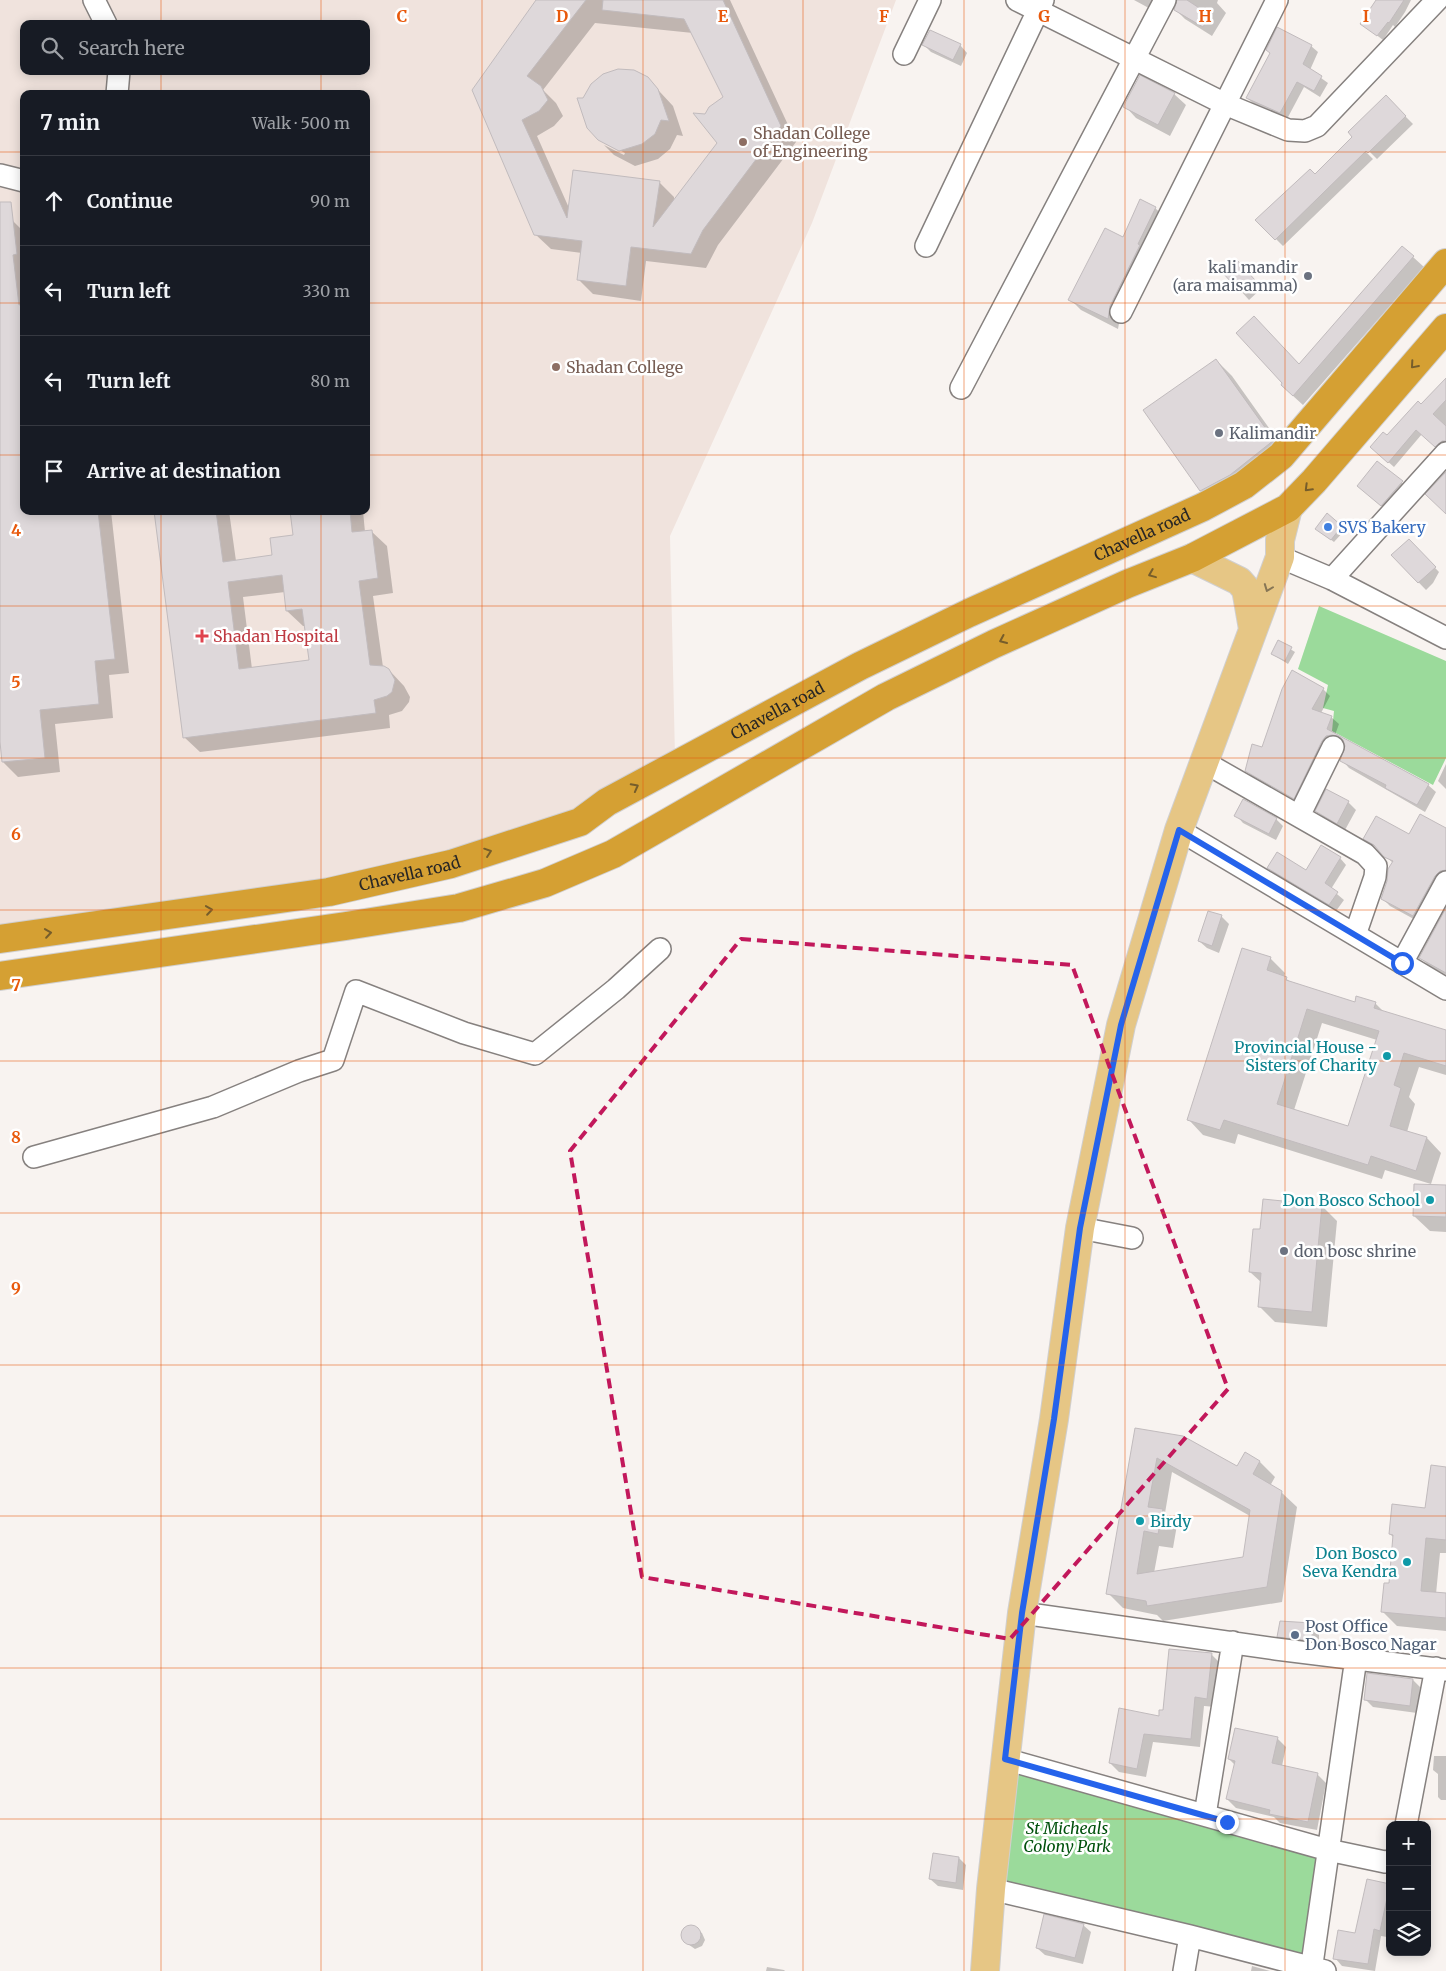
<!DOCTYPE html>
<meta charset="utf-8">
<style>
body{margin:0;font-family:Merriweather,serif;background:#20242c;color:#f1f3f6}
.controls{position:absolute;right:15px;bottom:15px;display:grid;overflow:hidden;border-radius:10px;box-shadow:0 2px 12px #0003}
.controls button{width:45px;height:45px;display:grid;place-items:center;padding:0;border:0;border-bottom:1px solid #363941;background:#171b24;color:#f1f3f6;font:25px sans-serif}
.stop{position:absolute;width:15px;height:15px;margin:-11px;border:4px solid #2563eb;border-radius:50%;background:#fff}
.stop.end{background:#2563eb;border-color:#fff;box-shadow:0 1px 5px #0008}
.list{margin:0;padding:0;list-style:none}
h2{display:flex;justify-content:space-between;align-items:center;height:65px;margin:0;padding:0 20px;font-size:21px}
h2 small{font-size:16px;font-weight:400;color:#9ea1a6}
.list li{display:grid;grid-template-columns:32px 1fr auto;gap:15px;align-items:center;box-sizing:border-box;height:90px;padding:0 20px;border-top:1px solid #363941}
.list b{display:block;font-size:19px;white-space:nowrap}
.list em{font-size:16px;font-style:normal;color:#9ea1a6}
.icon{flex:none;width:28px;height:28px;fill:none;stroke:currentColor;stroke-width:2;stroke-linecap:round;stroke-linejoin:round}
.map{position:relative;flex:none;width:1446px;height:1971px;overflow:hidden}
.search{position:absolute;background:#171b24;box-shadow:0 2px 12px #0003;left:20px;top:20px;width:350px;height:55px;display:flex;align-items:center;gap:12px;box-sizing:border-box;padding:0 18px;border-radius:10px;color:#9ea1a6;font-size:19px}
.panel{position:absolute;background:#171b24;box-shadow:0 2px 12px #0003;left:20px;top:90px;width:350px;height:425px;border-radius:10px}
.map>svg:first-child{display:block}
.built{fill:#f0e3dd;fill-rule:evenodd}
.green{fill:#9bda9b}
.shadow{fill:#0003;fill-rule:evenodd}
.building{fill:#ded8da;stroke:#c1bbbd;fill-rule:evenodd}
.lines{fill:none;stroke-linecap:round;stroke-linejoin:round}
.minor-casing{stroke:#86817f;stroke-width:24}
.major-casing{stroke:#d0cfcf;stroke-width:30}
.highway-casing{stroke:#d0cfcf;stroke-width:30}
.minor{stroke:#fff;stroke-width:21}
.major{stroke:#e6c685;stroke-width:28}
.highway{stroke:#d5a033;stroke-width:28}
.oneway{stroke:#765d2b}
.oneway2{stroke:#877655}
.route{stroke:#2563eb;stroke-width:6}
.marked{fill:none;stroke:#c2185b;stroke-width:4;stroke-dasharray:10 6;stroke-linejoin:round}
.grid{fill:none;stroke:#e8590c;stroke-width:1;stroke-opacity:0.55}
.education-dot{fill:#8d6e63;stroke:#fff;stroke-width:2}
.worship-dot{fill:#6b7280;stroke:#fff;stroke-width:2}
.shop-dot{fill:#3f7fe0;stroke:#fff;stroke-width:2}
.health-dot{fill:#e0444e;stroke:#fff;stroke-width:2}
.culture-dot{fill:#0f9aa8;stroke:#fff;stroke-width:2}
.service-dot{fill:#5c6f8a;stroke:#fff;stroke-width:2}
.labels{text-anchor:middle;stroke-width:5;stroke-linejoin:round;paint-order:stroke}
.education-label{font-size:16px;fill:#785e54;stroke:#fff;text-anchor:start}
.worship-label{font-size:16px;fill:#5b616d;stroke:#fff;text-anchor:start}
.shop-label{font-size:16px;fill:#366cbe;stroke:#fff;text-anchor:start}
.street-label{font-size:16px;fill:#282625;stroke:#fff}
.health-label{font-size:16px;fill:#be3a42;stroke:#fff;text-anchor:start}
.culture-label{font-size:16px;fill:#0d838f;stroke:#fff;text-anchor:end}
.service-label{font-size:16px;fill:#4e5e75;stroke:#fff;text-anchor:start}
.park-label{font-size:16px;font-style:italic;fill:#00510c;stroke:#fff}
.grid-label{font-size:16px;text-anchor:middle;font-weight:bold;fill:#e8590c;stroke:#fff;stroke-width:5;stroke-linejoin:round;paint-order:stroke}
</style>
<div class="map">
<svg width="1446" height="1971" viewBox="0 0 1446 1971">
<rect width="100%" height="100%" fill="#f8f3f0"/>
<!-- built -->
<path class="built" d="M0,0H896L812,223L670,536L675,757L557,817L486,844L309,883L0,928ZM24,24H366V71H24ZM24,94H366V511H24Z"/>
<!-- green -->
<path class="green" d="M1319,606L1446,661V758L1433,785L1332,731L1334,711L1323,708L1328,685L1298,669Z
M1017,1758L1335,1849L1319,1966L998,1886Z"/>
<!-- shadow -->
<path class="shadow" d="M538,0H730L796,142L718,245L706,268L646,261L641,301L593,294L578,279L582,253L551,249L535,234L474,90ZM595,23L693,33L724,97L706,115L719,143L674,202V197L659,182L569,208L537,136L554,126L563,116L556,103L543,90Z
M1134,0H1167L1158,13Z
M1178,0H1218L1217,3L1226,13L1212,36L1185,19L1175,9Z
M1377,0H1411L1405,12L1395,27L1393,25L1383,40L1362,24Z
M924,45H960L967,53L961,66L931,52Z
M1311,46L1318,52L1310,70L1328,83L1320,97L1304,87L1287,119L1254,104L1247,98Z
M647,78L673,106L683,136L677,135L670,149L658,159L635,166L614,155L604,145L624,155L625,153L599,139Z
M1174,94L1186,105L1170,136L1136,118L1125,106Z
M1386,97L1413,124L1377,159L1363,145L1361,147L1373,159L1283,246L1257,220L1315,176L1354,137Z
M1155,208L1166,218L1120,318L1118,329L1081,310L1070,299L1124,238Z
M12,220L24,232V511H111L129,673L109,675L113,718L55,724L60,772L18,777L3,762L0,733V222Z
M1402,247L1424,267L1303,405L1292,395L1299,365Z
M1243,268L1262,288L1249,300L1224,272Z
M1216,360L1232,376L1289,456L1216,505L1201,490Z
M1446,380V441L1439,449L1422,434L1394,467L1377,452L1387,437Z
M1377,462L1410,490L1389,512L1358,486Z
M155,511H229L236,561L273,557L294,536L291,511H363L365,532L371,531L387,546L393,593L373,596L383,667L389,670L404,686L410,697L409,702L402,711L389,715L390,728L200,752L184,737ZM285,592L287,611L303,626H305L310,661L252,669L243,597Z
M1341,527L1345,530L1334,542L1320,532Z
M1409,541L1439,572L1433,583L1426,590L1393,556Z
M1279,642L1295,652L1288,664L1272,654Z
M1323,689L1330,696L1321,713L1331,717L1339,724L1335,735L1428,785L1436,792L1425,812L1349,768L1342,760L1347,746L1346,743L1341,741L1301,805L1253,778L1246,770L1263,749Z
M1446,764V789L1438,781Z
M1327,791L1348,802L1356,810L1345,830L1324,818L1317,811Z
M1236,815L1276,819L1283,826L1276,840L1243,823Z
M1446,830V880L1421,923L1390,906L1382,898L1393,863L1365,838L1410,836Z
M1340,858L1346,865L1331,889L1344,900L1336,911L1275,874L1269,868L1306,871Z
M1446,911V975L1428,965L1421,958Z
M1221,916L1229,924L1219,953L1207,948L1199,941Z
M1242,950L1271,959L1285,973L1284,977L1293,984L1355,1003H1375L1384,1012L1446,1032V1075L1419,1067L1409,1097L1415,1104L1407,1132L1427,1138L1441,1153L1431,1184L1385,1170L1382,1179L1238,1134L1235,1144L1203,1135L1189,1120ZM1322,1023L1377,1040L1349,1128L1294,1110Z
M1446,1186V1232L1430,1231L1414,1216Z
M1322,1206L1337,1221L1327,1327L1275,1322L1260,1307L1262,1283L1250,1272L1261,1231Z
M1136,1429L1238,1468L1245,1454L1260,1462L1275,1477L1270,1486L1281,1492L1297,1507L1282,1602L1163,1621L1157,1615L1123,1608L1108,1593ZM1172,1472L1250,1516L1244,1558L1154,1573L1159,1546L1173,1548L1177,1525L1165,1513Z
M1446,1469V1553H1440L1436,1594H1446V1631L1397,1626L1382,1611L1390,1584L1394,1538L1390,1534L1426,1509Z
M1312,1624L1319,1631V1648L1286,1644L1279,1636Z
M1211,1654L1220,1663L1216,1707L1204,1706L1200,1747L1153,1742L1146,1777L1119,1772L1110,1763L1160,1718Z
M1413,1680L1420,1687L1417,1713L1373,1707L1366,1700Z
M1277,1738L1286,1747L1282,1766L1317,1774L1326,1783L1317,1830L1280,1823L1274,1817L1236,1808L1227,1799L1235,1765L1229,1759Z
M1434,1756H1446V1800H1441L1438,1797V1774L1433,1770Z
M959,1858L966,1865L963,1890L938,1886L930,1879Z
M1368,1881L1390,1885V1925L1387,1937L1381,1936L1375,1971L1342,1966L1335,1958L1356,1934Z
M1083,1925L1091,1932L1083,1964L1045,1955L1037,1948Z
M692,1926L702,1933L705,1940L702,1946L695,1949L685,1942L682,1935L685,1929Z
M1252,1966L1270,1971H1251Z
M767,1967L784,1970L785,1971H766Z"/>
<!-- building -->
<path class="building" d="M536,0H586L527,76L541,86L548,100L539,111L522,120L567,218L573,170L660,181L653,227L717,143L693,113L705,114L709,107L723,97L684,19L602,10L603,0H723L781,126L703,230L691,254L631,247L626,286L577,280L582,241L534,235L472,90Z
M1177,0H1187L1210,15L1203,27L1174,10Z
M1376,0H1404L1389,23L1388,22L1377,36L1360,24Z
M1277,27L1312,45L1303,64L1322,76L1314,91L1297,82L1280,113L1246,98L1270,53L1266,50Z
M930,30L961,44L953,60L922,45Z
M618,69L634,70L648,77L658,89L669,121L661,120L655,134L642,144L619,151L598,140L587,128L577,98H583L591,84L603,74Z
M1140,75L1175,93L1158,125L1123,107Z
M1386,95L1406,116L1368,153L1366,151L1275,240L1255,220L1310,169L1315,174L1352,137L1348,132Z
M1140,199L1156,207L1138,244L1140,245L1110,306L1108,319L1068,300L1105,228L1123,237Z
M0,202H11L17,254L13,255L19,305L24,304V511H98L115,659L95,661L99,704L40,710L45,758L2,762L0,742Z
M1402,246L1414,256L1293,396L1281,385L1282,383L1236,333L1254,316L1299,364Z
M1236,259L1255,280L1241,293L1222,272Z
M1216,359L1274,440L1230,475L1200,491L1143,410Z
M1446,378V400L1433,414L1446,426V441H1442L1435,447L1416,430L1388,463L1370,447L1383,432L1387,435L1418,401L1421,404Z
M1377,461L1403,481L1381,506L1357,486Z
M1446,472V514L1425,494Z
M154,511H216L223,562L272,555L270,538L293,535L290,511H350L352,532L372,530L378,578L359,581L370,665L384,666L389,669L395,680L392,692L387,696L374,700L376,713L183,738ZM282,575L286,611L302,609L309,660L239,669L228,582Z
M1327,513L1342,526L1331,540L1315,529Z
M1409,539L1436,567L1418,583L1391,555Z
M1278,640L1292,647L1285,661L1271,654Z
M1292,670L1324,688L1312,709L1332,716L1327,729L1429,784L1417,805L1385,788L1386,785L1340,761L1345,746L1343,740L1338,736L1332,735L1326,736L1322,741L1294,799L1245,771L1252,744L1262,747L1282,689Z
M1326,789L1349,801L1337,824L1315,811Z
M1243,799L1277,818L1269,834L1234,816Z
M1420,814L1446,828V870L1440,871L1435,876L1413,916L1381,899L1387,881L1388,869L1393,861L1384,857L1374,845L1363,839L1376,816L1409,834Z
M1321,845L1341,857L1325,883L1338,892L1329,905L1267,868L1277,852L1306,870Z
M1446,908V973L1419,958Z
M1208,911L1222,915L1212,946L1198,941Z
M1242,948L1271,957L1267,970L1287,977L1286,980L1355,1002L1356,996L1376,1002L1374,1008L1446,1030V1066L1404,1053L1394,1085L1401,1088L1390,1126L1427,1137L1416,1171L1371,1156L1368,1165L1224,1120L1220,1130L1187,1120ZM1307,1009L1379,1031L1348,1126L1277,1104Z
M1414,1184L1446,1185V1217L1413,1216Z
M1263,1199L1322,1205L1312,1312L1258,1307L1261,1273L1249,1272L1253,1229H1260Z
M1135,1428L1183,1436L1237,1466L1245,1452L1260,1461L1253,1474L1282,1491L1267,1587L1147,1606L1146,1601L1106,1594ZM1157,1458L1250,1510L1243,1557L1137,1574L1144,1531L1158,1534L1163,1509L1148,1507Z
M1431,1465L1446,1467V1540L1426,1538L1421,1591L1446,1593V1618L1381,1612L1384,1583H1389L1393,1535L1389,1534L1392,1504L1425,1508Z
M1280,1621L1312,1623V1641L1277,1637Z
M1169,1649L1212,1653L1207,1699L1195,1697L1191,1739L1144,1734L1137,1769L1109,1763L1119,1708L1159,1716V1710H1163Z
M1367,1673L1413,1679L1410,1706L1364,1700Z
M1235,1728L1278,1737L1272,1763L1318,1773L1308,1822L1269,1814L1270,1810L1226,1799L1235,1761L1228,1759Z
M933,1853L959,1857L956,1883L929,1879Z
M1367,1879L1390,1884L1380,1931L1374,1929L1368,1964L1333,1959L1338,1930L1355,1933Z
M1044,1914L1084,1924L1075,1958L1036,1948Z
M681 1935a10 10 0 1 1 20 0a10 10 0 1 1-20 0Z"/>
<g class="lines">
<!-- minor casing -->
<g class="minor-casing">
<path id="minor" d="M94,0L106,24
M1017,0L1225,104L1288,130L1305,131L1317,126L1437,0
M904,54L930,0
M117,94L119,71
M0,175L24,181
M926,246L1043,0
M1121,312L1277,0
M961,388L1165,0
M1280,557L1332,579L1446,638
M1332,579L1446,453
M1204,762L1365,854L1376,866L1375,877L1355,935
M1299,816L1333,747
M1179,830L1446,989
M1402,963L1446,882
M34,1157L213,1107L299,1071L333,1060L356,991L464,1033L535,1054L616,989L660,949
M1080,1228L1132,1238
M1022,1613L1276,1649L1446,1670
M1005,1759L1328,1850L1385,1862L1390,1861
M1205,1815L1233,1642
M1406,1825L1436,1668
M991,1889L1190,1936L1325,1971
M1184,1971L1190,1936
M1311,1971L1356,1658"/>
</g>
<!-- major casing -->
<g class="major-casing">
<path id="major" d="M1192,558L1239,581L1246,589L1253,629
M985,1971L991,1889L1022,1613L1054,1419L1080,1228L1121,1025L1179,830L1280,557V540L1288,508"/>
</g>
<!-- highway casing -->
<g class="highway-casing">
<g id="highway">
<path id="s1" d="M0,939L329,892L451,864L580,822L607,802L860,666L969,613L1203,507L1244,485L1281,456L1446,263"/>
<path d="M0,976L346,926L459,908L545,883L613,854L886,697L994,644L1127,584L1192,558L1288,508L1314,481L1446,328"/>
</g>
</g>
<!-- minor -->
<use href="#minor" class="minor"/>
<!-- major -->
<use href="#major" class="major"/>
<!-- highway -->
<use href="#highway" class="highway"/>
</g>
<!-- one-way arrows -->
<defs><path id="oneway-chevron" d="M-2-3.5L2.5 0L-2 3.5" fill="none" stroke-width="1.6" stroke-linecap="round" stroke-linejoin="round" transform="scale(1.25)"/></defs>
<g class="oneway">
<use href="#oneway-chevron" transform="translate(1414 365) rotate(131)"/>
<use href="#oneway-chevron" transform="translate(1308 488) rotate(135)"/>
<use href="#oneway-chevron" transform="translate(1152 574) rotate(158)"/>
<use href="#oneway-chevron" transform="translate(1003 640) rotate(156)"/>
<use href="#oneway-chevron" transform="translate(635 787) rotate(-28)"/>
<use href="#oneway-chevron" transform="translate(488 852) rotate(-19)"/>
<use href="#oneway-chevron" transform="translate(209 910) rotate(-8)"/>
<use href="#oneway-chevron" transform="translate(48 933) rotate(-8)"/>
</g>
<use class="oneway2" href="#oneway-chevron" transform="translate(1268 588) rotate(111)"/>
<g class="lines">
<!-- route -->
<path class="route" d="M1227,1822L1005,1759L1022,1613L1054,1419L1080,1228L1121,1025L1179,830L1402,963"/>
</g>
<!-- marked area -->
<path class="marked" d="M741,939L1072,965L1228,1389L1010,1639L642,1577L570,1151Z"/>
<!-- grid -->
<path class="grid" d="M161,0V24M321,0V24M482,0V1971M643,0V1971M803,0V1971M964,0V1971M1125,0V1971M1285,0V1971M161,71V94M321,71V94M0,152H24M366,152H1446M0,303H24M366,303H1446M0,455H24M366,455H1446M161,511V1971M321,511V1971M0,606H1446M0,758H1446M0,910H1446M0,1061H1446M0,1213H1446M0,1365H1446M0,1516H1446M0,1668H1446M0,1819H1446"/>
<!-- markers -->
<g class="education-dot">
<circle cx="743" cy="142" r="5"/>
<circle cx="556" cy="367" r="5"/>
</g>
<g class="worship-dot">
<circle cx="1308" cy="276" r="5"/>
<circle cx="1219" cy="433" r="5"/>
<circle cx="1284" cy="1251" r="5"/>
</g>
<circle class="shop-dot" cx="1328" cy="527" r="5"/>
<path class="health-dot" d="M199.5 628.5h5v5h5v5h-5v5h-5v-5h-5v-5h5z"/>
<g class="culture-dot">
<circle cx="1387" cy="1056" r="5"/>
<circle cx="1430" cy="1200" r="5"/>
<circle cx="1140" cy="1521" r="5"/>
<circle cx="1407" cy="1562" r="5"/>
</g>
<circle class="service-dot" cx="1295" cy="1635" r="5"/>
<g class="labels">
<!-- education labels -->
<g class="education-label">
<text x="753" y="139">Shadan College<tspan x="753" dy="18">of Engineering</tspan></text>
<text x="566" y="373">Shadan College</text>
</g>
<!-- worship labels -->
<g class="worship-label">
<text x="1298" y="273" text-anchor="end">kali mandir<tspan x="1298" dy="18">(ara maisamma)</tspan></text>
<text x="1229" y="439">Kalimandir</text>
<text x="1294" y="1257">don bosc shrine</text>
</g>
<!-- shop labels -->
<g class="shop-label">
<text x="1338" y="533">SVS Bakery</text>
</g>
<!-- street labels -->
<g class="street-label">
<text dy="6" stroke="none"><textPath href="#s1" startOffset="1225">Chavella road</textPath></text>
<text dy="6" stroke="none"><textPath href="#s1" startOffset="820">Chavella road</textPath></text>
<text dy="6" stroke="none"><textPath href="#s1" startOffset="415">Chavella road</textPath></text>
</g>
<!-- health labels -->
<g class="health-label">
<text x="213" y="642">Shadan Hospital</text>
</g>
<!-- culture labels -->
<g class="culture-label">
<text x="1377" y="1053">Provincial House -<tspan x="1377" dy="18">Sisters of Charity</tspan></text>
<text x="1420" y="1206">Don Bosco School</text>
<text x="1150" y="1527" text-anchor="start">Birdy</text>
<text x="1397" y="1559">Don Bosco<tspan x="1397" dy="18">Seva Kendra</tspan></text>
</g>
<!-- service labels -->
<g class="service-label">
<text x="1305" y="1632">Post Office<tspan x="1305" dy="18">Don Bosco Nagar</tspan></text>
</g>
<!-- park labels -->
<g class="park-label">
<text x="1067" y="1834">St Micheals<tspan x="1067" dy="18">Colony Park</tspan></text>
</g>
</g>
<g class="grid-label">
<text x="402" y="22">C</text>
<text x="562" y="22">D</text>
<text x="723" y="22">E</text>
<text x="884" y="22">F</text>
<text x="1044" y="22">G</text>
<text x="1205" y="22">H</text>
<text x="1366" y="22">I</text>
<text x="16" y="536">4</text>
<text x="16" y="688">5</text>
<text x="16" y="840">6</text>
<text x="16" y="991">7</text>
<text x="16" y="1143">8</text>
<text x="16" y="1294">9</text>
</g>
</svg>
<div class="controls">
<button>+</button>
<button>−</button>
<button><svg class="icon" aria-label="layers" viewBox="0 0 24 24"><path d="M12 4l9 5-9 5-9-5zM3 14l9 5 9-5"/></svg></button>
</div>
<div class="stop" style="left:1402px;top:963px"></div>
<div class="stop end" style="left:1227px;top:1822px"></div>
<div class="search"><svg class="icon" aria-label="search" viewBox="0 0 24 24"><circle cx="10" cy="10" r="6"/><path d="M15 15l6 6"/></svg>Search here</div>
<section class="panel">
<h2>7 min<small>Walk · 500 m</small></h2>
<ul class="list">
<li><svg class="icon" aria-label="ahead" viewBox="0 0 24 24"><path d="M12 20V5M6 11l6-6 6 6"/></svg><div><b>Continue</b></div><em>90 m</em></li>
<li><svg class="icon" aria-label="left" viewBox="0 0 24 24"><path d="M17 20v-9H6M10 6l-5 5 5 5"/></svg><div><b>Turn left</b></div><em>330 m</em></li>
<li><svg class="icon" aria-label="left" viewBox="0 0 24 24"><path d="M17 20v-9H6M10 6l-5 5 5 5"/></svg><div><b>Turn left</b></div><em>80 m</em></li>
<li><svg class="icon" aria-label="arrive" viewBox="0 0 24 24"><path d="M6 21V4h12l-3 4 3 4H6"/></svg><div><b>Arrive at destination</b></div></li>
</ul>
</section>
</div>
